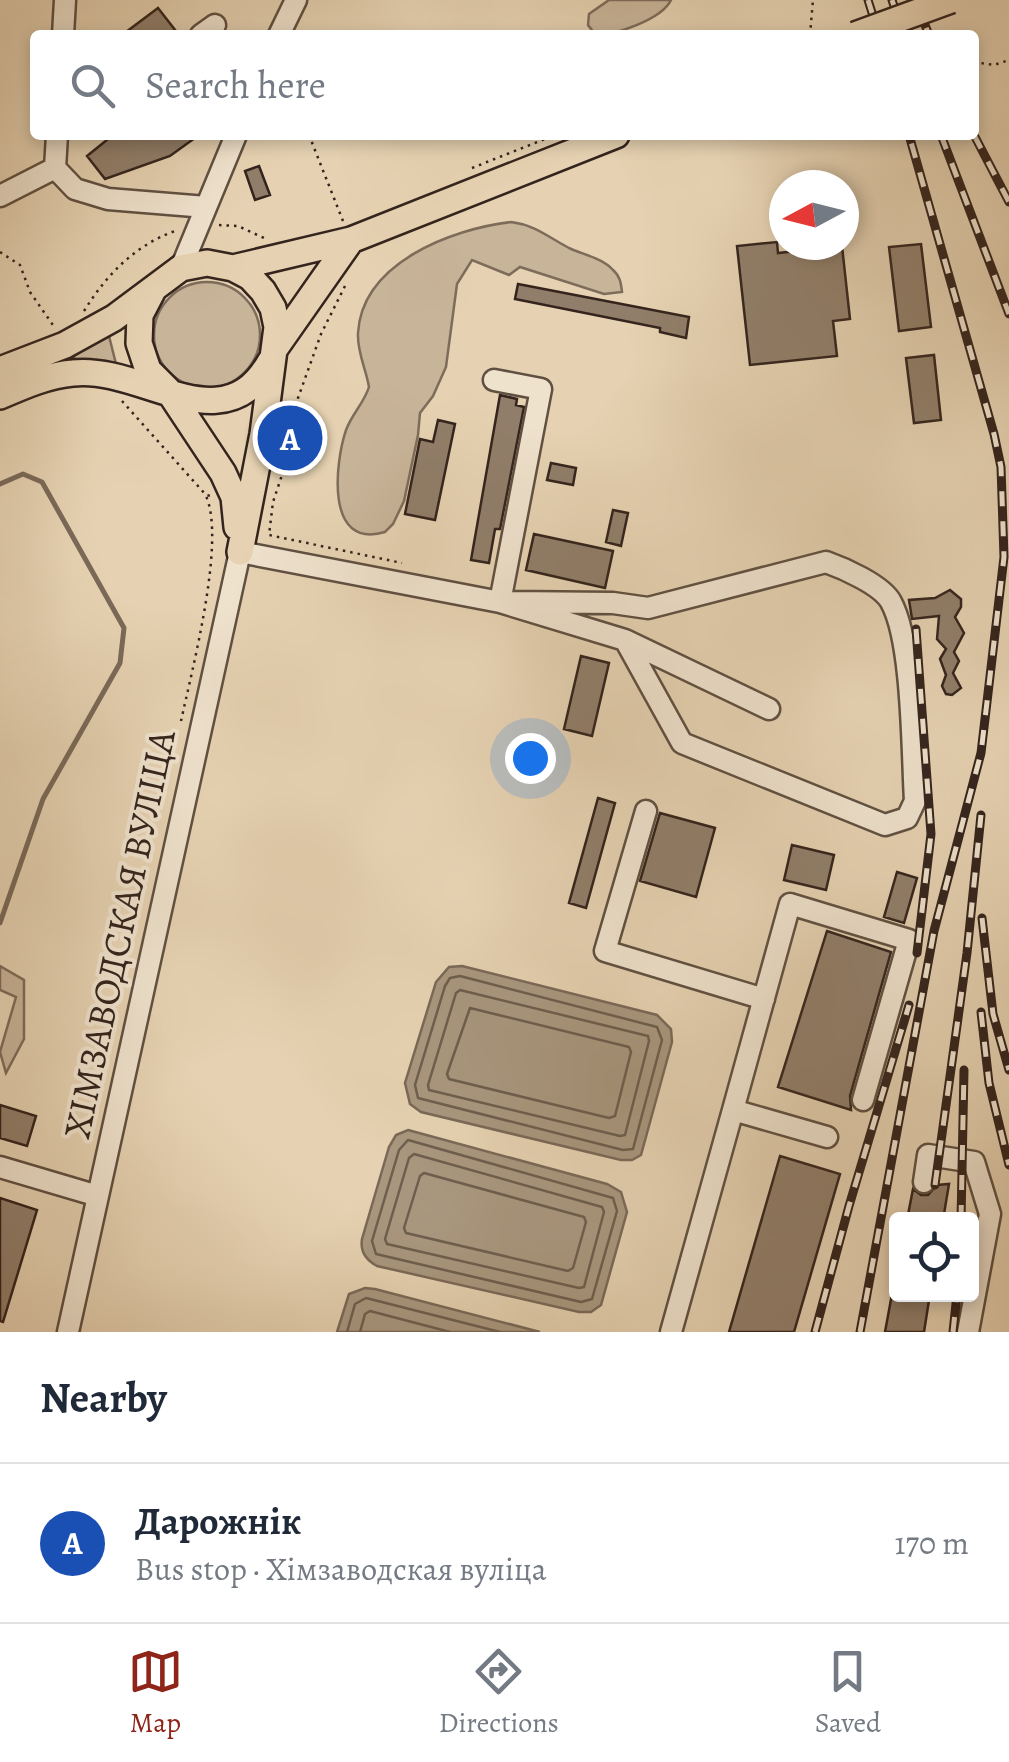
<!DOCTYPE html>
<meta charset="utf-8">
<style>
body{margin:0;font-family:Alegreya,serif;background:#f6f6f7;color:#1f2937}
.controls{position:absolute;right:30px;bottom:30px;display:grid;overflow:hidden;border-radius:10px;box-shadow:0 5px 15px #0003}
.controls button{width:90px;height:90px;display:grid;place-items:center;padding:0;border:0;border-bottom:2px solid #e0e1e3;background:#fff;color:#1f2937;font:50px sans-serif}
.compass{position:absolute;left:769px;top:170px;width:90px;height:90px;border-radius:50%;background:#fff;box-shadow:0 5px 15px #0003;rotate:263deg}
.you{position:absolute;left:530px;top:758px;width:35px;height:35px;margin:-25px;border:8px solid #fff;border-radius:50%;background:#1a73e8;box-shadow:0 0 0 15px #1a73e833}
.badge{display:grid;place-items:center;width:65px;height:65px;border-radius:50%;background:#8f2418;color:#fff;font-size:32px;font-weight:700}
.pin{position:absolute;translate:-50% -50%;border:5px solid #fff;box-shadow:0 2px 10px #0006}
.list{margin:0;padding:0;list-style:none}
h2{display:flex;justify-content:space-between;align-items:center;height:130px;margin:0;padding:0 40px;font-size:42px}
h2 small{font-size:32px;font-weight:400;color:#747a83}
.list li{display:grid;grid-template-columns:65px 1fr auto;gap:30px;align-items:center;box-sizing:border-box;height:160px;padding:0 40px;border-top:2px solid #e0e1e3}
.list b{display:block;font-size:38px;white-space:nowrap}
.list p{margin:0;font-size:32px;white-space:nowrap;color:#747a83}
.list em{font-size:32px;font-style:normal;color:#747a83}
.icon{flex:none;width:55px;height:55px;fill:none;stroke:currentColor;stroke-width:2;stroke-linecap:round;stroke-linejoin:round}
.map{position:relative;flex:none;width:1009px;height:1332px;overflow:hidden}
.search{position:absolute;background:#fff;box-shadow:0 5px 15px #0003;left:30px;right:30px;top:30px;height:110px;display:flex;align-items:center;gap:25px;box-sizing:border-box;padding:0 35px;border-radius:10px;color:#747a83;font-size:38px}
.sheet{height:290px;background:#fff}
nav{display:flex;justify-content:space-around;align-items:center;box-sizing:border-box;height:140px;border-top:2px solid #e0e1e3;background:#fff;font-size:28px;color:#747a83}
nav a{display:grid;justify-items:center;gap:5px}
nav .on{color:#8f2418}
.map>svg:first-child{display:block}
.green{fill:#c8b499;stroke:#7e6c5b;stroke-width:2.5}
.water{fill:#a9977f;stroke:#7a6958;stroke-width:2.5}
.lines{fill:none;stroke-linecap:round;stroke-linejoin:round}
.shore{stroke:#6e5e4e;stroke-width:2.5}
.stream{stroke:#7a6958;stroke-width:5}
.building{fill:#917e6a;stroke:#34241d;stroke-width:2.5}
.minor-casing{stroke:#605042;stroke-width:25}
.major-casing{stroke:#34241d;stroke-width:30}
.path{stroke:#34241d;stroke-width:2.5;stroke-dasharray:2.5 5;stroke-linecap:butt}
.minor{stroke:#efe2cd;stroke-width:20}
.major{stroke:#e6d2b2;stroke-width:25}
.rail-casing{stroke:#34241d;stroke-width:9}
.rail{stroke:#efe2cd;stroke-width:5;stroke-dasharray:15;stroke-linecap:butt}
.major-bridge-casing{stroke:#34241d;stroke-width:30;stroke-linecap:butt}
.major-bridge{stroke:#e6d2b2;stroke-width:25}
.labels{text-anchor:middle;stroke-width:8;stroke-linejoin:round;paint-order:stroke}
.street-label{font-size:38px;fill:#34241d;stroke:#efe2cd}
</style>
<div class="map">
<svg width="1009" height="1332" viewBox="0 0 1009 1332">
<rect width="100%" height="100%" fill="#e6d2b2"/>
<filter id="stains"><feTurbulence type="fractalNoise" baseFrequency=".002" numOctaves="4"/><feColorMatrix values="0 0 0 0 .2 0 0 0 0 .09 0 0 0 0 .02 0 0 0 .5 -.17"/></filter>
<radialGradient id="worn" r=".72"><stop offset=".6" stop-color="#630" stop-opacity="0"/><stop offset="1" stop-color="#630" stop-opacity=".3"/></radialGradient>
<!-- green -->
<path class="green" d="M609,0H671C662,19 615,36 595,34L588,25L589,14Z
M511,222C535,225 548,237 569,248C584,255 602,258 613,270C620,276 621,283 622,292L604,294L520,267L509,275L472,260L457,284L446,367L433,396L420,413L418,435L404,501L393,524L385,532C325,550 335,463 346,430C352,414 364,403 369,387C366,369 357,352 358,333C362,263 451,229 511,222Z
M154 335a53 53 0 1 1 106 0a53 53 0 1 1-106 0Z
M108,332L116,364L76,363L73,353Z
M0,966L24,980V1039L6,1073L0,1052L16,997L0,990Z"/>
<!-- water -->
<path class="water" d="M462,966L657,1015L671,1029L672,1042L641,1155L632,1160H621L421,1112L410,1104L405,1083L436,982L449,967Z
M408,1130L607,1184L621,1192L627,1212L601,1305L591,1312H579L377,1266C366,1260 360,1251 362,1239L389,1147L396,1135Z
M365,1288L375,1289L540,1332H337L349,1294Z"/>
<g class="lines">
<!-- shore -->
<path class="shore" d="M460,976L657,1027L662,1040L633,1149L623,1150L418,1098L415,1085L445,986L450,978Z
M460,990L648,1036L649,1041L625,1135L620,1136L429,1090L428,1085L456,993Z
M470,1008L629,1047L631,1052L615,1116L609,1118L449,1079L447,1074Z
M408,1140L613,1198L617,1211L592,1299L581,1302L376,1254L372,1241L399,1150Z
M414,1154L602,1207L604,1212L584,1287L579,1288L387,1244L385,1239L409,1158Z
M424,1173L584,1217L586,1222L573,1268L568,1271L406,1233L404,1228L420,1176Z
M347,1332L355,1304L366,1298L500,1332
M360,1332L365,1314L370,1311L450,1332"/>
<!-- stream -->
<path class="stream" d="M0,484L23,474L42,482L124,628L120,663L43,799L0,923"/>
</g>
<!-- building -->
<path class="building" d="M158,8L179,35H122Z
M113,135H199L170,156L105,179L87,156Z
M259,166L270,195L255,200L245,171Z
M777,242L778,253L842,246L850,319L833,321L837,356L750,365L737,246Z
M921,244L931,327L899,331L889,247Z
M518,284L689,317L686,338L660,332V328L515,299Z
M934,355L941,420L914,423L906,358Z
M500,395L517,399L516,405L524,407L500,529H495L489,563L471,560Z
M438,420L455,424L435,520L405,514L420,439L433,442Z
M551,463L576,468L573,485L547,480Z
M613,510L628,513L621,546L606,542Z
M534,534L613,551L605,588L526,570Z
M950,590L961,599V607L955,617L964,633L954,652L959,661L953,673L961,688L952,695L946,694L942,686L946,675L940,659L946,649L937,639L939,616L912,619L909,600L935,598Z
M581,656L609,663L592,736L564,729Z
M598,798L615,803L586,908L569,903Z
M660,813L715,828L696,897L640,881Z
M792,845L834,855L826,890L784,880Z
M897,872L917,878L904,923L884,917Z
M827,931L891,952L850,1096L851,1110L778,1087Z
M0,1105L36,1116L27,1146L0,1138Z
M780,1156L840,1174L794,1332H729Z
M949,1184L943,1220H907L913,1189L921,1195H928L937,1185Z
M0,1198L37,1210L3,1322L0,1321Z
M892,1294H930L924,1332H885Z"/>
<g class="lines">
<!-- minor casing -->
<g class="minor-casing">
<path id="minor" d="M63,35L65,0
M201,35L215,25
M279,35L296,0
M55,168L75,189L108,199L206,207
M0,196L55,168L57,135
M181,268L236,135
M625,640L769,709
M646,811L605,951L764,999
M827,1137L733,1110L790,904L909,940L863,1100
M0,1167L98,1196
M924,1182L928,1155L974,1162L990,1214L968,1332
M68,1332L240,552L500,602L625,640L682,743L885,825L907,818L915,801C912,751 913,642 891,602C882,585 843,568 826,562L648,608L613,603L500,602L541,389L494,380
M671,1332L733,1110"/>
</g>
<!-- major casing -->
<g class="major-casing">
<path id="major" d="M233,268L351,240L616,135
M153,290L140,315L139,343L148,370L168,390L223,473L234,497L237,527
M276,347L351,240
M0,370L65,345L114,318L181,268L207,263L233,268L250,277L263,291L273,308L277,327L263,434L240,552
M0,396C23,386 48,375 73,373C143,365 223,446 270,362"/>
</g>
<!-- path -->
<path class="path" d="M810,35L813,0
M974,62L994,65L1009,60
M309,135L343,221
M472,168L555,135
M219,225L238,226L264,238
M0,252L20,265L30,292L55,328
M345,286L321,334L298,398L283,472L273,502L269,535L402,563
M84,311C107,274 136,244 178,230
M122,401L206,495L212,496
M181,721C192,670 226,541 206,496"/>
<!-- minor -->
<use href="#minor" class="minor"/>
<!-- major -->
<use href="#major" class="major"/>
<!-- rail casing -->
<g class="rail-casing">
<path id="rail" d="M868,0L879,35
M892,0L904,35
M915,0L929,35
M941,135L1009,314
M974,135L1009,202
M916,629L931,834L917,953
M982,918L993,1014L1009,1070
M981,1012L989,1083L1009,1165
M935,1185L967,953L981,815
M961,1220L964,1070
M815,1332L849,1206L909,1005
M860,1332L934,931L981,753L1004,557L1001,467L994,434L909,135
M953,1332L957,1294"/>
</g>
<!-- rail -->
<use href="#rail" class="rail"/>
<!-- major-bridge casing -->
<g class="major-bridge-casing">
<path id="major-bridge" d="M855,35L951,0"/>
</g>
<!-- major-bridge -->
<use href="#major-bridge" class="major-bridge"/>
</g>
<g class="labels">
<!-- street labels -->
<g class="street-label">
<text transform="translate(119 934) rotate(-78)" y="13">ХІМЗАВОДСКАЯ ВУЛІЦА</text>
</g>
</g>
<rect width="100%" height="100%" filter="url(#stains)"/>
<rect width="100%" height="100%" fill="url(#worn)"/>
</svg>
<div class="controls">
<button><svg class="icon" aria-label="locate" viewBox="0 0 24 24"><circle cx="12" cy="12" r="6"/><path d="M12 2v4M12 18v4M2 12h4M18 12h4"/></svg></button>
</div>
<svg class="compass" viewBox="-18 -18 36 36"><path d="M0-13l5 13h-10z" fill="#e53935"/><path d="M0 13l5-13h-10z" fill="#747a83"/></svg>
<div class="you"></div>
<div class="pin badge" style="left:290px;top:438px;background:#1a4fb4">A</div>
<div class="search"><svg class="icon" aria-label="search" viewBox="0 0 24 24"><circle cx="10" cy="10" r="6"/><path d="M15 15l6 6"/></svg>Search here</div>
</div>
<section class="sheet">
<h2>Nearby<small></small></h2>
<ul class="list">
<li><span class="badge" style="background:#1a4fb4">A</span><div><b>Дарожнік</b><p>Bus stop · Хімзаводская вуліца</p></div><em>170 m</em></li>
</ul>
</section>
<nav>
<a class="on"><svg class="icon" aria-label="map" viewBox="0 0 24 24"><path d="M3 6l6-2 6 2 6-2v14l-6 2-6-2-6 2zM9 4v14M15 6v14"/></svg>Map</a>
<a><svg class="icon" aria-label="directions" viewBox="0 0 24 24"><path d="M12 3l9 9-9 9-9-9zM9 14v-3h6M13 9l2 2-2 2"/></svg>Directions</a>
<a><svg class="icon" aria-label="saved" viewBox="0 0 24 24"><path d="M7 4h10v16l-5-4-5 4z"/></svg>Saved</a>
</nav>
